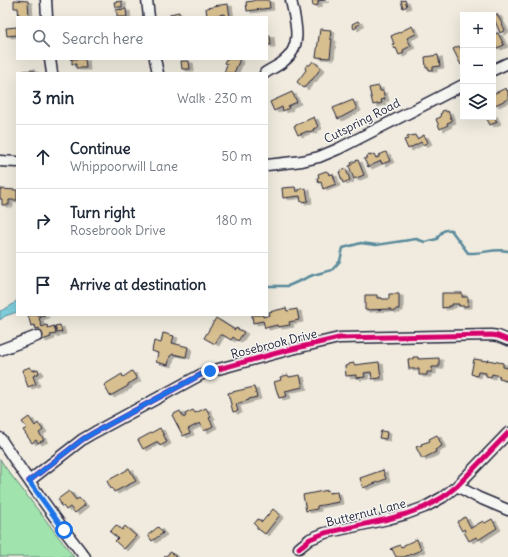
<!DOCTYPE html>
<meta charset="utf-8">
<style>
body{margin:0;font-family:Delius,sans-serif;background:#f2f2f3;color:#1f2937}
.controls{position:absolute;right:12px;top:12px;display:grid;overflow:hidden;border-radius:0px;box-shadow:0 4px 16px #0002}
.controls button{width:36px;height:36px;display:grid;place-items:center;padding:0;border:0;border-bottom:1px solid #e0e1e3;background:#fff;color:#1f2937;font:20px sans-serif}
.stop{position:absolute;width:12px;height:12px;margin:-9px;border:3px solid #1a73e8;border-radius:50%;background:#fff}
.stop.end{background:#1a73e8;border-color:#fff;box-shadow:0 1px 4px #0008}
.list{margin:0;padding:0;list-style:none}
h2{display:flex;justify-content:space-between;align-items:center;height:52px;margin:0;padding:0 16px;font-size:17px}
h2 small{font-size:13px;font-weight:400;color:#747a83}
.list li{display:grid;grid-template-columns:26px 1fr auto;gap:12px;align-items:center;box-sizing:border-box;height:64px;padding:0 16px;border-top:1px solid #e0e1e3}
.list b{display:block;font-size:15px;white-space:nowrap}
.list p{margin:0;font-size:13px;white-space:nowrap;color:#747a83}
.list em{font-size:13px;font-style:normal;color:#747a83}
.icon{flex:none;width:22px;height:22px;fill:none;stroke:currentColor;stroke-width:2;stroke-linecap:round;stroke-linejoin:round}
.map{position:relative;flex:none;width:508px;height:557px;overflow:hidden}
.search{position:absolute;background:#fff;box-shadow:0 4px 16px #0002;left:16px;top:16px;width:252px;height:44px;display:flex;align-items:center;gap:10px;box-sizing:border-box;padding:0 14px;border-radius:0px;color:#747a83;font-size:15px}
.panel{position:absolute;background:#fff;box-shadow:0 4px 16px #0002;left:16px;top:72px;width:252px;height:244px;border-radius:0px}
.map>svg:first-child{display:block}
.green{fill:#a0e3ad;stroke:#618274}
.water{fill:#7ecddb;stroke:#59899b}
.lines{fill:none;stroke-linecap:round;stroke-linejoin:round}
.stream{stroke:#59899b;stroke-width:2.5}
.building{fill:#d8bf8f;stroke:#22223b;filter:url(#shadow)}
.minor-casing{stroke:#22223b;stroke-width:13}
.minor{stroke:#f6f6f2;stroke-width:10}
.cycleway-casing{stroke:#f6f6f2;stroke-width:8}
.cycleway{stroke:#d6006c;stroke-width:5}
.route{stroke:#1a73e8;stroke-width:5}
.labels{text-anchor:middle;stroke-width:3;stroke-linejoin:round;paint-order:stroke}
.street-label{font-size:12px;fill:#22223b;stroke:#f6f6f2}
</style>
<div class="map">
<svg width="508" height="557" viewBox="0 0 508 557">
<defs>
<filter id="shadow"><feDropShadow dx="4" dy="2" stdDeviation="0" flood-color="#0004"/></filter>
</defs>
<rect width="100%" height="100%" fill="#f0ebde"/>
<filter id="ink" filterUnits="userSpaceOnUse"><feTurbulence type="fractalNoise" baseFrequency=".025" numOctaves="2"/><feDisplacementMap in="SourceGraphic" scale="8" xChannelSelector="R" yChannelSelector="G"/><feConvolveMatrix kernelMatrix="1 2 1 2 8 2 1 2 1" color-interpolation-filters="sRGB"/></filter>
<g filter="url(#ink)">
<!-- green -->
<path class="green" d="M0,459L5,467L74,557H0Z"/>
<!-- water -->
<path class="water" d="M17,300V312L5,316L0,320V311C7,308 12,306 17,300Z"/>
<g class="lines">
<!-- stream -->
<path class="stream" d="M267,286H288L313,275L332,270L340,261L343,248L361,243L376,245L416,239L425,242L437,239C441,232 443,229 451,230L468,253C482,254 494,248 508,251"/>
</g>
<!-- building -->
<path class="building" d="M14,0L28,1L29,17H19L18,8H14Z
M254,0H269L270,8L247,11L246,2L253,1Z
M312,0H326L318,1V5L313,6Z
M405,0L407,6L403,8L401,1Z
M122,1V7H115L114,2Z
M228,4L230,17H225L224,14L207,17L206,8L213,7V6Z
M126,9L127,17H117V13L115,10Z
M179,12L180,17H171L170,14Z
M497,14L505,30L500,33L493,16Z
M358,21L360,24L356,26L357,27L354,29L352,24Z
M412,26L416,34L407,38L411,46L403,50L404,53L399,55L396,48L395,49L392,44H394L391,36Z
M17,27V35L7,36L6,28Z
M320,29L331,30L330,39H332L330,58L316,57Z
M493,30L495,34L498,33L504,45L497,48L496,46L493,47Z
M270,35L271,45H267V36Z
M459,46L463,54V64L461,65L453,49Z
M438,55L440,66L433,67V70H429V68H426L425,57Z
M70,59H85L86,68H76V64H72V59Z
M226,59H240L234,73H224L227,64L224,63Z
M181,61H189L190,69H182Z
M313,61L321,68L312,80H311L304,88L297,82L306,70L305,68L307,65H310Z
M34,70V73H23V71Z
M379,86L380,91H383L385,99L381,100L382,103L373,105L369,88Z
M506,88L507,91L508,90V99L495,105L493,100V94Z
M292,92L297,102L288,106L289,108L283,111L282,107L274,111L270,102Z
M353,100L357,109L338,119L333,108Z
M445,110L446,112L448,111L452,121L447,123L448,125L440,129L436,119L441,117L440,114L442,113V111Z
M493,114L497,122L490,125L486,117H493Z
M314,117L318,127L313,129L314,130L309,132L308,131L298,135L294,126Z
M415,135L417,139L424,135L428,142L423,145L421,142L408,149L404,140L408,139L407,137Z
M386,152L390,161L382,164L381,161L368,167L364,159L367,158V156L370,155V156L374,154L376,158L379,157V155Z
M358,160L364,175L354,179L349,166L352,165L351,163Z
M346,169L350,180L343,183L339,172Z
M326,171L327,172H328L329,175L333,174L336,184L323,189L321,182L319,183L317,178L319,177L318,174Z
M295,187L296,191H299L300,189L306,188L308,201L301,202L300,196L283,198L282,188Z
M0,189L17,190V200H9V205H2V199H0Z
M442,293H462V297H468V306H459V304H452V306H449V307L442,308Z
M389,294H399V309H396V311H391V309L365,310V295H377V298H382V299H389Z
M286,308L287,311L297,309L299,320L289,322L290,325L278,327L277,325L265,328L263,321L253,323L252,315H263V317L270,315L269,312Z
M28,315H45V316L39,318L42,327L47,325L48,328L54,326L56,334L50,335L51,337L42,340L39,328L36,329L35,325L31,326Z
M216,318L235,330L236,328L244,332L238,341L233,337L231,340L223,335H220L215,344L204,338Z
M60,325L62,332L57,333L55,326Z
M163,333L174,336L172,343L188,347L186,357L173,354L170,356L168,365L156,362L158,353L152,351L154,341L161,343Z
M413,357H418V359L439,358V367H432V372H427V375H419V369H409L408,359H413Z
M474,359L487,361L488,360L503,363V367L508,368V381L499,379L500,376L492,374L491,377L486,376V373L478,372L477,376L471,374Z
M379,362L381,378L372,379L371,372L364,373L365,377L356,378V375L346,376L345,366L349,365V364L354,363V365Z
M30,367L32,371L38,369L39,373L33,376L36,384L28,387L22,370Z
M132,371L137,379L128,384V386L110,396L104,385L122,374L123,377Z
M288,375L289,377L300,375L303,387L285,391L287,396L279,398L274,382L281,380L280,377Z
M254,387L257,397L249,399V400L236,404L238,411L233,412L228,393Z
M206,408L211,417L209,418L213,426L204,431L200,423L188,429L190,433L183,436L172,415L180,411L184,418L186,416L185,414L193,410L195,413Z
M29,417L35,426L38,423L43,430L39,433L44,440L38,443L36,440L32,443L23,430L27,428L22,422Z
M160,428L167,442L160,446L158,442H156L143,449L138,440Z
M381,431L387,432L386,439L379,438Z
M437,435L442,446L435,450L436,452L422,459L416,447L422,445L421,444L430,441L429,439Z
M129,468L136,481L114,492L112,488L111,489L107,481L127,470V469Z
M383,470L386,479L363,488L360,478Z
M328,490L329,493L337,492L339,502L317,506V509L306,511L303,495Z
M69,491L76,500L79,498L85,505L75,513L70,507L66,510L63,506H61L60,504H61L58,499Z
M273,509L280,515L265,534L257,528V527L254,524L258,519L262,522Z
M465,517L471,528L483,521L485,523L492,519L497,528L478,540L476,537L469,541L464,532L465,531L464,529L462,531L457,522Z
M116,525L122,530L125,526L136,536L124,549L115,541L118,538L110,532Z
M158,527L163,533L152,541L148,535Z
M417,539L421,550L404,557H396L392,549L391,550L390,549L400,545L401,547L404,546V545Z
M171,552L176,557H164Z"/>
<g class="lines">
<!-- minor casing -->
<g class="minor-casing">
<path id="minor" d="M46,0L47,17
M147,0L149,17
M50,59L52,73
M155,59L158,73
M493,70L508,63
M265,73C271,69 278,66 284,61C304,45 295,21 291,0
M0,161L17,162
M267,165L302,161L319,157L338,149L463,85
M0,350L37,336
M0,438C27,479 55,519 85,557
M29,481L83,439L95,432L202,374L211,371L288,350L339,338L491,335L498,336L508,340
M457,486L477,497L508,510
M299,548L310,539L325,533L388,519L406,514L425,507L443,497L457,486L508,433"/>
</g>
<!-- minor -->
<use href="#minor" class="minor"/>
<!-- cycleway casing -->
<g class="cycleway-casing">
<path id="cycleway" d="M29,481L83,439L95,432L202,374L211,371L288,350L339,338L491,335L498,336L508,340
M299,548L310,539L325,533L388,519L406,514L425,507L443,497L457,486L508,433"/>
</g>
<!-- cycleway -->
<use href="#cycleway" class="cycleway"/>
</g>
</g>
<g class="lines" filter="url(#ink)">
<!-- route -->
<path class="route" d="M64,530L29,481L83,439L95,432L202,374L210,371"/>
</g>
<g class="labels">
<!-- street labels -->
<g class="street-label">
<text transform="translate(362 121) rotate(-27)" y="4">Cutspring Road</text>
<text transform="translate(274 344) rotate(-14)" y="4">Rosebrook Drive</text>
<text transform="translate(366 513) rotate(-14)" y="4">Butternut Lane</text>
</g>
</g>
</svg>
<div class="controls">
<button>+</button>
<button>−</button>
<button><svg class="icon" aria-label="layers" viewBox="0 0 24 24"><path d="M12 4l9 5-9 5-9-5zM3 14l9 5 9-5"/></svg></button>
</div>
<div class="stop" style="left:64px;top:530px"></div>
<div class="stop end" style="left:210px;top:371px"></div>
<div class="search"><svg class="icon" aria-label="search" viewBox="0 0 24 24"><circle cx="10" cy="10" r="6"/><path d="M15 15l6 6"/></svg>Search here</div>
<section class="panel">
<h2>3 min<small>Walk · 230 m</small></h2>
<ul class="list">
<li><svg class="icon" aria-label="ahead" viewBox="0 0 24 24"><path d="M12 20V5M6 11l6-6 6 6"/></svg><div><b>Continue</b><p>Whippoorwill Lane</p></div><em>50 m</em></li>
<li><svg class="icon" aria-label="right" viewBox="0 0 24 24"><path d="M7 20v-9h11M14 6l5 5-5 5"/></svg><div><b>Turn right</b><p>Rosebrook Drive</p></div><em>180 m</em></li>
<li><svg class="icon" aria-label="arrive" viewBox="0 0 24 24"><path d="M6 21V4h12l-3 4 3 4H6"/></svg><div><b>Arrive at destination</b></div></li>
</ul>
</section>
</div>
